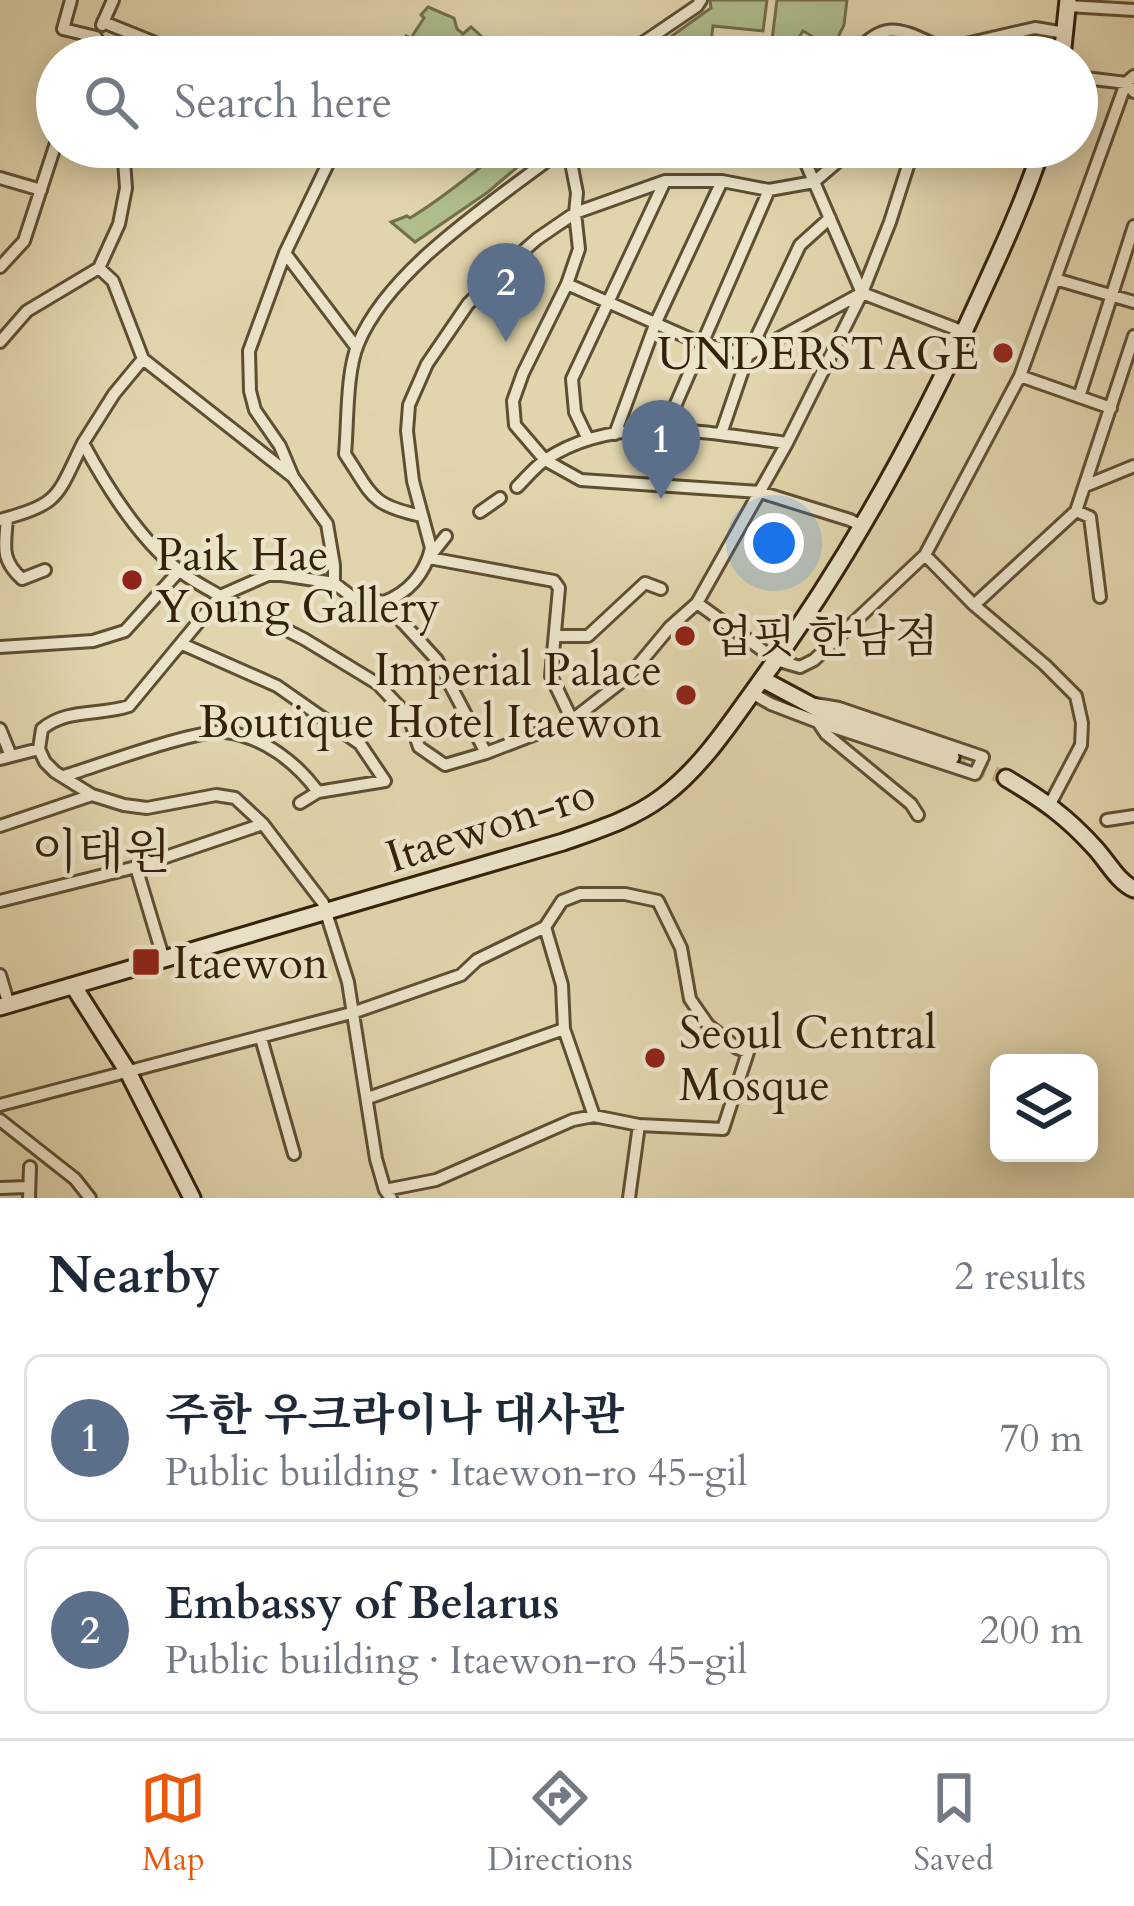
<!DOCTYPE html>
<meta charset="utf-8">
<style>
body{margin:0;font-family:Cardo,"Noto Serif KR",serif;background:#f6f6f7;color:#1f2937}
.controls{position:absolute;right:36px;bottom:36px;display:grid;overflow:hidden;border-radius:18px;box-shadow:0 6px 30px #0003}
.controls button{width:108px;height:108px;display:grid;place-items:center;padding:0;border:0;border-bottom:3px solid #e0e1e3;background:#fff;color:#1f2937;font:60px sans-serif}
.you{position:absolute;left:774px;top:543px;width:42px;height:42px;margin:-30px;border:9px solid #fff;border-radius:50%;background:#1a73e8;box-shadow:0 0 0 18px #1a73e833}
.badge{display:grid;place-items:center;width:78px;height:78px;border-radius:50%;background:#ea580c;color:#fff;font-size:39px;font-weight:700}
.pin{position:absolute;translate:-50% -99px;filter:drop-shadow(0 3px 6px #0008)}
.pin::after{content:'';position:absolute;top:63px;width:42px;height:36px;background:inherit;clip-path:polygon(0 0,100% 0,50% 100%)}
.list{margin:0;padding:0;list-style:none}
h2{display:flex;justify-content:space-between;align-items:center;height:156px;margin:0;padding:0 48px;font-size:51px}
h2 small{font-size:39px;font-weight:400;color:#747a83}
.list li{display:grid;grid-template-columns:78px 1fr auto;gap:36px;align-items:center;box-sizing:border-box;height:168px;margin:0 24px 24px;padding:0 24px;border:3px solid #e0e1e3;border-radius:18px}
.list b{display:block;font-size:45px;white-space:nowrap}
.list p{margin:0;font-size:39px;white-space:nowrap;color:#747a83}
.list em{font-size:39px;font-style:normal;color:#747a83}
.icon{flex:none;width:66px;height:66px;fill:none;stroke:currentColor;stroke-width:2;stroke-linecap:round;stroke-linejoin:round}
.map{position:relative;flex:none;width:1134px;height:1198px;overflow:hidden}
.search{position:absolute;background:#fff;box-shadow:0 6px 30px #0003;left:36px;right:36px;top:36px;height:132px;display:flex;align-items:center;gap:30px;box-sizing:border-box;padding:0 42px;border-radius:66px;color:#747a83;font-size:45px}
.sheet{height:540px;background:#fff}
nav{display:flex;justify-content:space-around;align-items:center;box-sizing:border-box;height:168px;border-top:3px solid #e0e1e3;background:#fff;font-size:33px;color:#747a83}
nav a{display:grid;justify-items:center;gap:6px}
nav .on{color:#ea580c}
.map>svg:first-child{display:block}
.green{fill:#b0be8c;stroke:#72704a;stroke-width:3}
.lines{fill:none;stroke-linecap:round;stroke-linejoin:round}
.secondary-tunnel{stroke:#beb18c;stroke-width:15;stroke-dasharray:15 8;stroke-linecap:butt}
.street-casing{stroke:#5e4f32;stroke-width:16}
.secondary-casing{stroke:#332209;stroke-width:21}
.street{stroke:#ece4ca;stroke-width:10}
.secondary{stroke:#ece4ca;stroke-width:15}
.poi-dot{fill:#8f2418;stroke:#ece4ca;stroke-width:4.5}
.labels{text-anchor:middle;stroke-width:9;stroke-linejoin:round;paint-order:stroke}
.poi-label{font-size:45px;fill:#332209;stroke:#ece4ca;text-anchor:start}
.street-label{font-size:45px;fill:#332209;stroke:#ece4ca}
.neighbourhood-label{font-size:48px;fill:#332209;stroke:#ece4ca}
</style>
<div class="map">
<svg width="1134" height="1198" viewBox="0 0 1134 1198">
<rect width="100%" height="100%" fill="#e1d5ad"/>
<filter id="stains"><feTurbulence type="fractalNoise" baseFrequency=".00167" numOctaves="4"/><feColorMatrix values="0 0 0 0 .2 0 0 0 0 .09 0 0 0 0 .02 0 0 0 .5 -.17"/></filter>
<radialGradient id="worn" r=".72"><stop offset=".6" stop-color="#630" stop-opacity="0"/><stop offset="1" stop-color="#630" stop-opacity=".3"/></radialGradient>
<!-- green -->
<path class="green" d="M710,0H767L763,31L713,26L709,57H668L655,48L711,8Z
M777,0H847L844,25L828,57H811L820,41L803,31L787,57L771,48Z
M428,7L454,18L457,29L463,34L471,27L491,45L482,57H396L406,36L411,38L424,18L421,15Z
M507,147H541L488,192L415,242L391,222L407,216L410,218C444,198 474,171 507,147Z"/>
<g class="lines">
<!-- secondary-tunnel -->
<path class="secondary-tunnel" d="M951,757L1006,778"/>
<!-- street casing -->
<g class="street-casing">
<path id="street" d="M71,0L63,29L96,37L87,57
M1068,6L1134,10
M103,22L190,57
M102,25L113,0
M622,57L697,6L701,0
M852,57C885,16 902,30 944,49
M935,57L944,49L1035,28L1065,33
M1077,77L1126,83L1134,92
M412,147L428,154L456,147
M568,147L577,193L575,213L579,249L567,284L523,373L513,401L515,425L545,460L581,480L760,492L850,520L862,526
M799,147L862,293
M0,178L41,190
M285,253L356,347
M0,267L24,241L57,140
M99,268L113,281L143,359L114,394L83,443C106,486 141,541 180,571C192,581 207,588 220,596L129,706C99,716 67,708 42,729L39,749L45,762L55,772L92,795L124,805L147,808L216,795L235,798L263,824L323,903L348,982L376,1159L385,1190L391,1198
M1055,279L1134,302
M567,284L700,343L748,355L862,293L964,332
M0,342L27,311L99,268L119,224L126,188L123,147
M143,359L293,477L327,524L334,565V583
M1020,376L1111,408
M1079,397L1134,226
M665,429L769,190
M615,434L656,322L722,181
M721,434L748,355L800,245L830,218
M588,439L575,412L572,379L665,181
M293,477L280,446L255,410L250,391L249,351L285,253L336,147
M1085,486L1134,466
M517,487C526,478 535,467 545,460C615,412 709,433 787,443
M1076,511L1090,517L1100,597
M480,512L500,498
M422,516C370,505 373,496 345,454C348,422 346,373 358,344C390,266 500,198 565,147
M7,518C5,546 0,559 22,579L45,570
M0,520C61,503 56,498 83,443
M431,555L446,536
M925,555L974,605L1045,665L1076,696L1082,723L1081,745L1050,804
M429,558L554,581L559,588L551,676L572,720
M220,596L304,639L378,684L409,717L419,747L445,765L486,753L572,720L630,675L670,627L697,603L787,443L862,293L890,222L914,147
M220,596L268,575H282L334,583L351,596L384,602L437,660L486,753
M384,602C408,593 425,574 431,548L413,481L407,431L409,405L427,364L468,304L504,268L537,239L575,213L665,181H722L769,190L814,182L855,147
M697,603L776,660L800,667L814,660L925,555L1020,376L1126,83L1134,76
M974,605L1076,511L1134,336
M555,636H588L645,583L661,589
M182,644L277,686L360,744L385,781L318,792L300,803
M0,647L93,641L125,631L179,571
M752,693L771,704L818,722L975,774L983,757L839,708L815,704
M818,722L826,734L911,804L918,815
M0,729L11,756
M0,759L39,749
M64,776C97,766 199,728 226,732C264,737 297,763 318,792
M1107,820L1134,816
M0,826L92,795
M0,901L136,867
M545,927L562,985L564,1029L594,1116
M164,960L136,867L263,824
M0,975L9,1005
M261,1038L294,1154
M368,1098L564,1029
M0,1105L355,1012L461,975L477,960L545,927L562,901L580,894H625L658,901L681,948L690,999L708,1025L737,1048L748,1052L723,1129L639,1125L594,1116L573,1120L436,1180L385,1190
M0,1120L75,1179L90,1198
M0,1188L27,1187
M29,1198L30,1167
M629,1198L639,1125"/>
</g>
<!-- secondary casing -->
<g class="secondary-casing">
<path id="secondary" d="M1062,57L1068,0
M762,679L833,717L951,757
M1006,778C1043,800 1066,816 1095,848C1108,862 1117,881 1134,889
M74,987L128,1072L192,1198
M0,1007L563,842C597,830 633,819 662,797C701,768 729,725 757,686C845,566 918,434 979,299C1002,249 1025,199 1042,147"/>
</g>
<!-- street -->
<use href="#street" class="street"/>
<!-- secondary -->
<use href="#secondary" class="secondary"/>
</g>
<!-- markers -->
<g class="poi-dot">
<circle cx="1003" cy="353" r="12"/>
<circle cx="132" cy="580" r="12"/>
<circle cx="685" cy="636" r="12"/>
<circle cx="686" cy="695" r="12"/>
<rect x="131" y="947" width="30" height="30" rx="6"/>
<circle cx="655" cy="1058" r="12"/>
</g>
<g class="labels">
<!-- poi labels -->
<g class="poi-label">
<text x="979" y="369" text-anchor="end">UNDERSTAGE</text>
<text x="156" y="570">Paik Hae<tspan x="156" dy="52">Young Gallery</tspan></text>
<text x="709" y="652">업핏 한남점</text>
<text x="662" y="685" text-anchor="end">Imperial Palace<tspan x="662" dy="52">Boutique Hotel Itaewon</tspan></text>
<text x="173" y="978">Itaewon</text>
<text x="679" y="1048">Seoul Central<tspan x="679" dy="52">Mosque</tspan></text>
</g>
<!-- street labels -->
<g class="street-label">
<text transform="translate(490 824) rotate(-18)" y="16">Itaewon-ro</text>
</g>
<!-- neighbourhood labels -->
<g class="neighbourhood-label">
<text x="101" y="868">이태원</text>
</g>
</g>
<rect width="100%" height="100%" filter="url(#stains)"/>
<rect width="100%" height="100%" fill="url(#worn)"/>
</svg>
<div class="controls">
<button><svg class="icon" aria-label="layers" viewBox="0 0 24 24"><path d="M12 4l9 5-9 5-9-5zM3 14l9 5 9-5"/></svg></button>
</div>
<div class="you"></div>
<div class="pin badge" style="left:661px;top:499px;background:#5c6f8a">1</div>
<div class="pin badge" style="left:506px;top:342px;background:#5c6f8a">2</div>
<div class="search"><svg class="icon" aria-label="search" viewBox="0 0 24 24"><circle cx="10" cy="10" r="6"/><path d="M15 15l6 6"/></svg>Search here</div>
</div>
<section class="sheet">
<h2>Nearby<small>2 results</small></h2>
<ul class="list">
<li><span class="badge" style="background:#5c6f8a">1</span><div><b>주한 우크라이나 대사관</b><p>Public building · Itaewon-ro 45-gil</p></div><em>70 m</em></li>
<li><span class="badge" style="background:#5c6f8a">2</span><div><b>Embassy of Belarus</b><p>Public building · Itaewon-ro 45-gil</p></div><em>200 m</em></li>
</ul>
</section>
<nav>
<a class="on"><svg class="icon" aria-label="map" viewBox="0 0 24 24"><path d="M3 6l6-2 6 2 6-2v14l-6 2-6-2-6 2zM9 4v14M15 6v14"/></svg>Map</a>
<a><svg class="icon" aria-label="directions" viewBox="0 0 24 24"><path d="M12 3l9 9-9 9-9-9zM9 14v-3h6M13 9l2 2-2 2"/></svg>Directions</a>
<a><svg class="icon" aria-label="saved" viewBox="0 0 24 24"><path d="M7 4h10v16l-5-4-5 4z"/></svg>Saved</a>
</nav>
